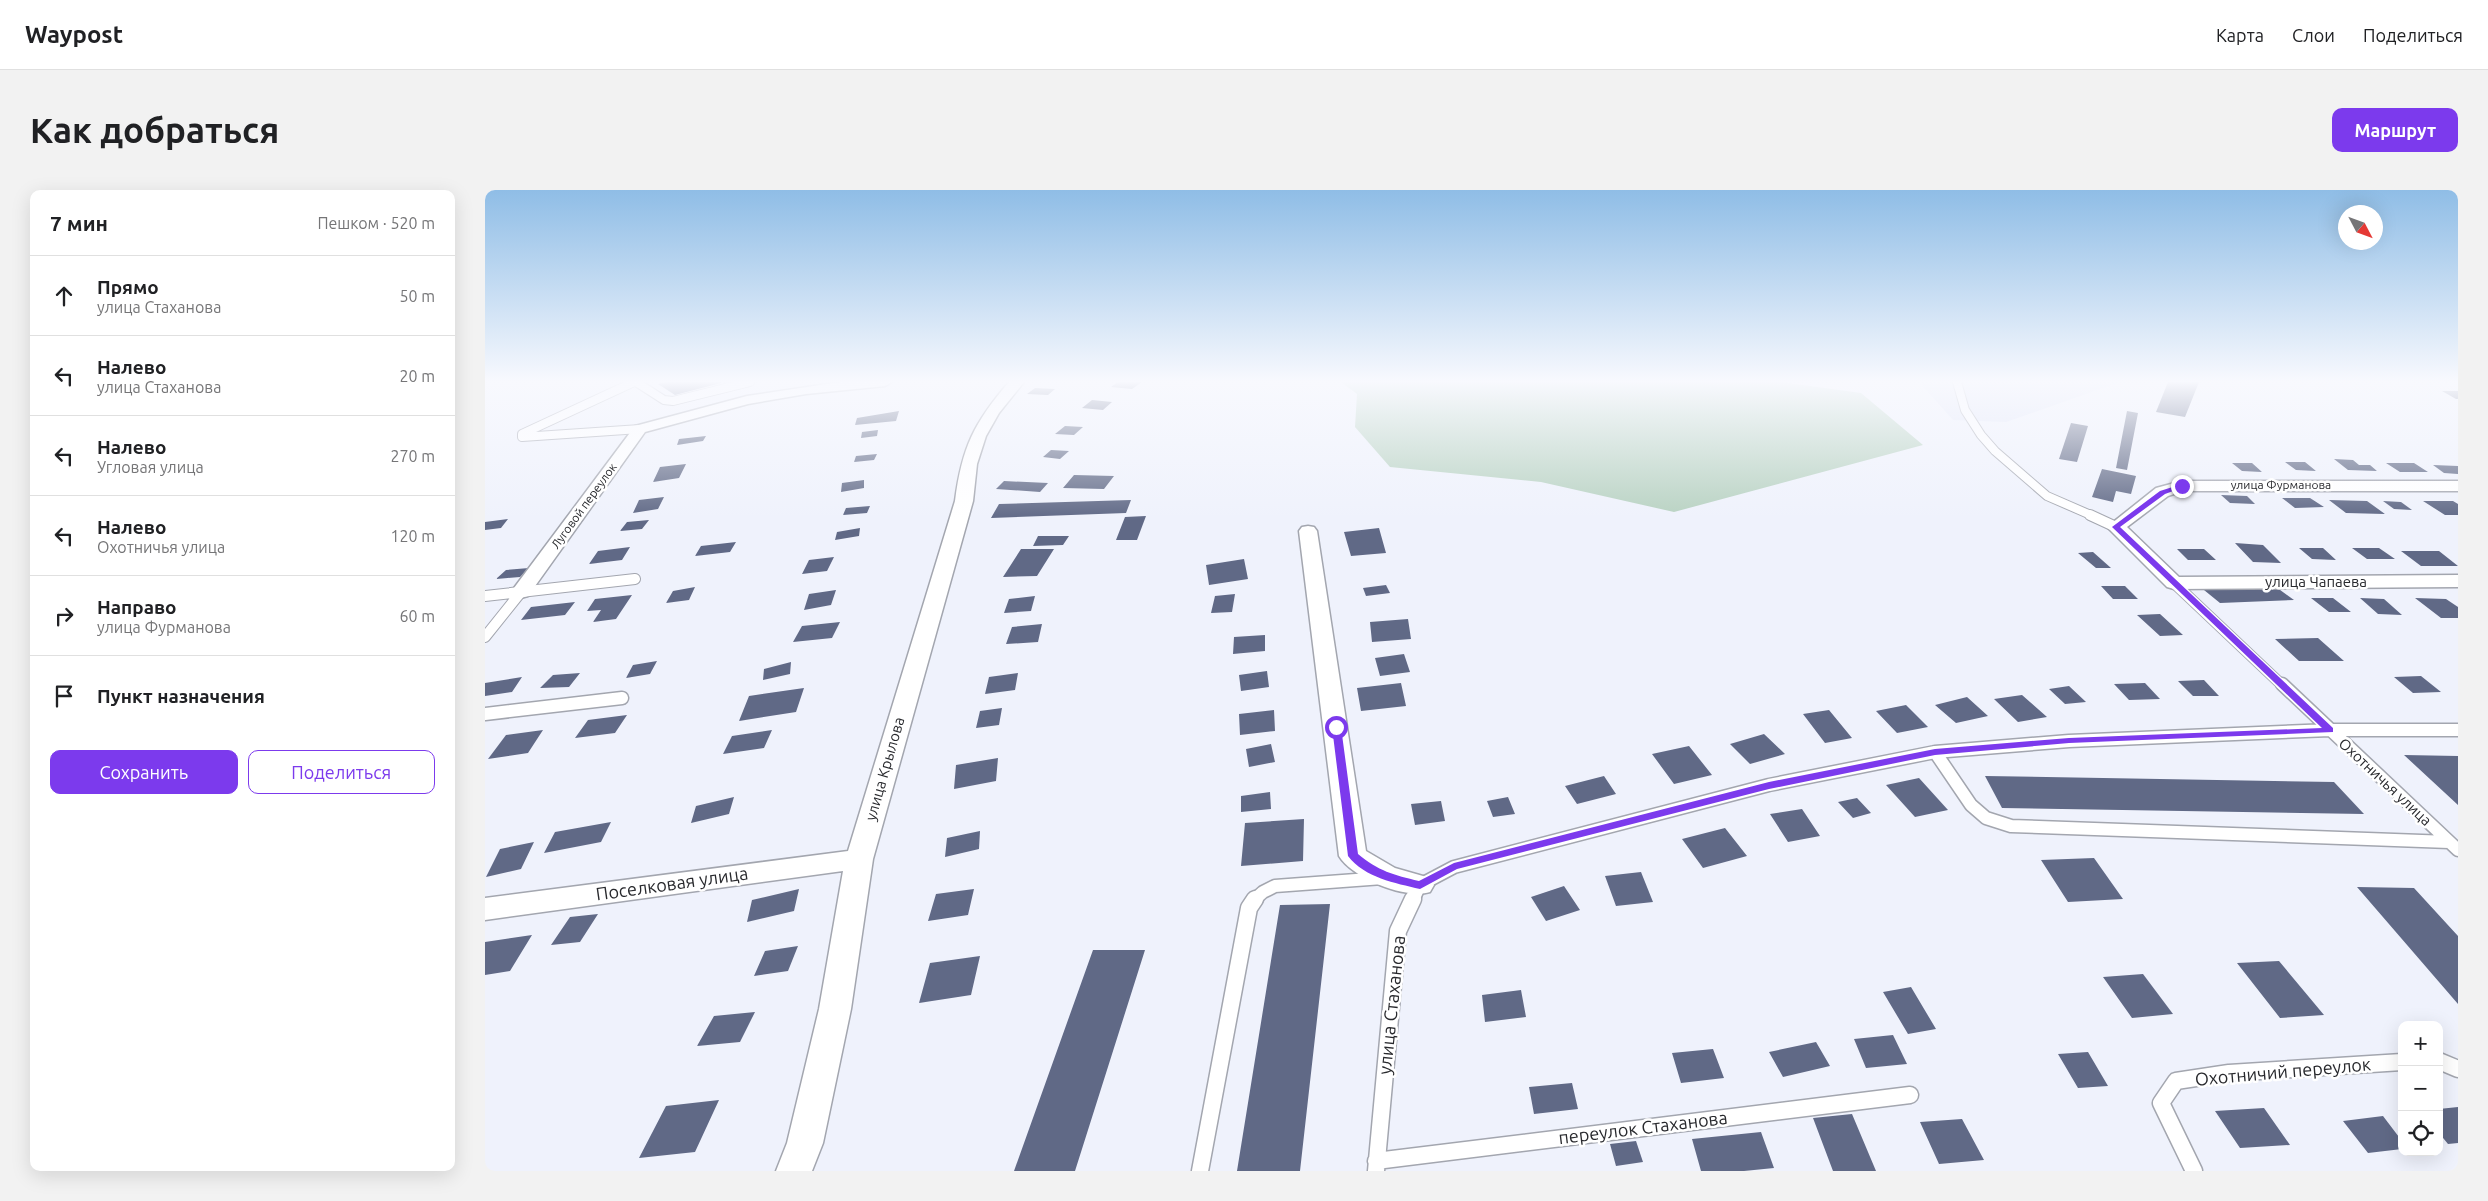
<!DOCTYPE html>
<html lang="ru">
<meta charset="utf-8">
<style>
body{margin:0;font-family:Ubuntu,sans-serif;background:#f2f2f2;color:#202124}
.controls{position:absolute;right:15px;bottom:15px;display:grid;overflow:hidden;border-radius:10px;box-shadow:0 5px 20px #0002}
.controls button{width:45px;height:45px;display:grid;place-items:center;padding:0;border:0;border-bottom:1px solid #e0e0e0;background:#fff;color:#202124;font:25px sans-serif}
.compass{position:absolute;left:1853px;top:15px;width:45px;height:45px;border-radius:50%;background:#fff;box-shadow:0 5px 20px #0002;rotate:131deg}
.stop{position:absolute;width:15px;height:15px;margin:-11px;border:4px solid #7c3aed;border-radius:50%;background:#fff}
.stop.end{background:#7c3aed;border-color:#fff;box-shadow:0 1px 5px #0008}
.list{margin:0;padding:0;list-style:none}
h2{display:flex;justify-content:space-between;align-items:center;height:65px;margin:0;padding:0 20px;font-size:21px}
h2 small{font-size:16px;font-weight:400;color:#757577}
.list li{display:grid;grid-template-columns:32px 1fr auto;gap:15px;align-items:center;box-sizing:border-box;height:80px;padding:0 20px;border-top:1px solid #e0e0e0}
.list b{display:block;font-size:19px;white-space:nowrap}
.list p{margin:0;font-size:16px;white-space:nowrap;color:#757577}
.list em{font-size:16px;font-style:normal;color:#757577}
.actions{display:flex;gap:10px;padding:15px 20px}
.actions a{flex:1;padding:11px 0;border:1px solid #7c3aed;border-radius:10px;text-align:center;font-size:18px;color:#7c3aed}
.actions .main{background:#7c3aed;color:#fff}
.icon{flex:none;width:28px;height:28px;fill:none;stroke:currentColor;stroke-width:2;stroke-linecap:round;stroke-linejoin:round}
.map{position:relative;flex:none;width:1973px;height:981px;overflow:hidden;border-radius:10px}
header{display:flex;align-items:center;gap:30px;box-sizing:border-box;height:70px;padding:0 25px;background:#fff;border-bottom:1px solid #e0e0e0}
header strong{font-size:24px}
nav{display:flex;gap:28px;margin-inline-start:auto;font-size:18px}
.intro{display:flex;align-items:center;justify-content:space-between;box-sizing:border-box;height:120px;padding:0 30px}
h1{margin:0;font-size:35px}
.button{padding:12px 22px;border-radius:10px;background:#7c3aed;color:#fff;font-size:18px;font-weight:700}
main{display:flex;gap:30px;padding:0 30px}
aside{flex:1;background:#fff;border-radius:10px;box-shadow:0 5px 20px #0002}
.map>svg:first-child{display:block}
.built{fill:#e1e6f7}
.green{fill:#b8d2c2}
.building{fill:#606986}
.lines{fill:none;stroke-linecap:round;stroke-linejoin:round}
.service-far3-casing{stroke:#a3a6af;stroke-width:10}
.service-far2-casing{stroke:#a3a6af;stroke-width:12}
.service-far1-casing{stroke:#a3a6af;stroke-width:15}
.service-casing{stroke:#a3a6af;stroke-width:19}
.minor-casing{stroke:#a3a6af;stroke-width:3}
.service-far3{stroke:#fff;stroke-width:8}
.service-far2{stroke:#fff;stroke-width:10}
.service-far1{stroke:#fff;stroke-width:12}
.service{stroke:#fff;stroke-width:16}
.minor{fill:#fff;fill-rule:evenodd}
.route{fill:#7c3aed}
.labels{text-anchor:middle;stroke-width:5;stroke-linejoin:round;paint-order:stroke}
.far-street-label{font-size:12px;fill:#28292d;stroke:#fff}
.street-label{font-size:15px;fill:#28292d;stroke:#fff}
.near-street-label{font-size:18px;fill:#28292d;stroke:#fff}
</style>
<header>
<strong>Waypost</strong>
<nav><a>Карта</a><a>Слои</a><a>Поделиться</a></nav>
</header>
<div class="intro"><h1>Как добраться</h1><a class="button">Маршрут</a></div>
<main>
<aside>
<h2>7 мин<small>Пешком · 520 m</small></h2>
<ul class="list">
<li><svg class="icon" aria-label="ahead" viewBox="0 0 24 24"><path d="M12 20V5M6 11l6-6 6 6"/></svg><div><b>Прямо</b><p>улица Стаханова</p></div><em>50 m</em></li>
<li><svg class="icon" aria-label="left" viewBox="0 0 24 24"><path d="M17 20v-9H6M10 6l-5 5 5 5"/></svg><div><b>Налево</b><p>улица Стаханова</p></div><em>20 m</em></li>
<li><svg class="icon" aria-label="left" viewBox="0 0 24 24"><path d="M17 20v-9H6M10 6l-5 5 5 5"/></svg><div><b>Налево</b><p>Угловая улица</p></div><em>270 m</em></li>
<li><svg class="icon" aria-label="left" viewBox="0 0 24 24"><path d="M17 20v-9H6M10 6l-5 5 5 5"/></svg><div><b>Налево</b><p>Охотничья улица</p></div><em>120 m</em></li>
<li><svg class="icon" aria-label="right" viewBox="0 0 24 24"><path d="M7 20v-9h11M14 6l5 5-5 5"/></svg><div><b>Направо</b><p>улица Фурманова</p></div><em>60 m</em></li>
<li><svg class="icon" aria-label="arrive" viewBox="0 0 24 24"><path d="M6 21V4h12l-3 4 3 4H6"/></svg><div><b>Пункт назначения</b></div></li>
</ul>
<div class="actions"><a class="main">Сохранить</a><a>Поделиться</a></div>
</aside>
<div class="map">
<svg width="1973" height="981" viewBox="0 0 1973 981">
<rect width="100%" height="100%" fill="#eff2fc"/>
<!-- built -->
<path class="built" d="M1434,192H1635L1521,232L1468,230Z"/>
<!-- green -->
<path class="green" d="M856,192H1296L1376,203L1438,255L1189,322L1056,292L905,277L870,237L872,204Z"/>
<!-- building -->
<path class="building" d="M180,192H236V193L190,205L173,194Z
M633,192H657L647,199L626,197Z
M1683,192H1714L1700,227L1671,222Z
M550,198L570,199L563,205L542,204Z
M1957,201H1973V209H1971Z
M607,210L627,212L618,220L597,218Z
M414,221L411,231L370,235L372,228Z
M1642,221L1653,223L1642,280L1631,278Z
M1586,233L1603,236L1592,272L1574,269Z
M580,236L598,237L589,245L570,244Z
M393,240L392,246L376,248L377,242Z
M221,246L218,251L192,255L194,249Z
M566,260L584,261L575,269L558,267Z
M392,264L389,270L369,272L371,266Z
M1849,269L1868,270L1874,275H1885L1892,281L1863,280Z
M1800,272H1820L1831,281L1811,280Z
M1747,273H1767L1777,282L1757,281Z
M1901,273H1929L1943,282H1915Z
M201,274L194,288L168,292L175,277Z
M1948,275L1973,276V284L1959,283Z
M1617,279L1651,286L1646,304L1631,301L1628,312L1607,307Z
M589,285L629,286L619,299L578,298Z
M379,290V298L356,302L357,293Z
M519,291L563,293L555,302L511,299Z
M1736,305L1762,306L1770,314L1745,313Z
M179,307L173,319L148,323L154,310Z
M1797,308H1825L1839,317L1810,318Z
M646,310L641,323L506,328L514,314Z
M1844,310L1882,311L1900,324L1861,323Z
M1898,311L1916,312L1927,320L1909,319Z
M1938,311H1968L1973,314V325H1960Z
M385,316L382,323L358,325L361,318Z
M661,326L652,350H631L640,327Z
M23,329L16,338L0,340V332Z
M164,330L157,339L135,341L142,332Z
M375,338L374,346L350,350L352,342Z
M894,338L901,363L866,366L859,342Z
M553,346H584L578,355L548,356Z
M251,352L245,362L210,366L216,356Z
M1750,353L1778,355L1796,373L1768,372Z
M145,357L137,370L104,374L113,361Z
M1814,358H1838L1851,370L1827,369Z
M1867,358H1894L1910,369H1882Z
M536,359H569L552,386L518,387Z
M1692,359H1719L1731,370H1703Z
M1916,361H1954L1973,376H1936Z
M1608,362L1626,378H1611L1593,363Z
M349,367L342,381L317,384L324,370Z
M759,369L763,389L724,395L721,375Z
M44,378L35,387L11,389L21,380Z
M901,395L905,403L881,406L878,398Z
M1616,396H1640L1653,409H1628Z
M210,397L204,410L181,413L188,401Z
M1791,397L1809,410L1735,413L1719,400Z
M351,400L346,415L319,420L324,404Z
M750,404L747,422L726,423L730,406Z
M147,405L131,429L108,432L116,420L102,421L110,409Z
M550,406L546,421L519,423L524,409Z
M1826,408H1848L1866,422H1844Z
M1875,408L1899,409L1917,425L1893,424Z
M1930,408L1961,409L1973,417V428H1956Z
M90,412L80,425L36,430L46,417Z
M1675,424L1698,445L1675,446L1652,425Z
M923,429L926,449L887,452L885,432Z
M355,432L347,448L308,452L317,436Z
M557,434L553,452L521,454L527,437Z
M780,445V461L748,464L749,447Z
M1833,448L1859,471H1814L1790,449Z
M919,464L925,482L895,486L890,468Z
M172,471L165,484L141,488L148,475Z
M306,472L305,484L278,490L279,479Z
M782,481L784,497L756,501L754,485Z
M95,483L84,497L55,498L68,485Z
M533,483L530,500L500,504L504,487Z
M1936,486L1956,502L1928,503L1909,487Z
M37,487L27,502L0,506V493Z
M1719,490L1734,506H1708L1693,491Z
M916,493L921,516L876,521L872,498Z
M1660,493L1675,509L1644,510L1629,494Z
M1584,496L1601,512L1580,514L1564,499Z
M319,498L311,522L254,531L264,506Z
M1537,505L1562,527L1533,532L1509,509Z
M1482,507L1503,526L1471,533L1450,515Z
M1421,515L1443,537L1412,543L1391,521Z
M517,518L514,535L491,538L495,521Z
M789,520L790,541L755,545L754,524Z
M1344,520L1367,548L1340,553L1318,524Z
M142,525L130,543L90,548L103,530Z
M58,540L43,563L3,569L21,545Z
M287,540L279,558L238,564L247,546Z
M1279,544L1300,564L1265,574L1245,554Z
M786,554L790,572L764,577L761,559Z
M1204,556L1227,585L1189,594L1167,564Z
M1919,565L1973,566V615Z
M513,568L511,591L469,599L471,575Z
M1119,586L1131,604L1092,614L1080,596Z
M1500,586L1849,592L1879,624L1517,618Z
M1434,588L1463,620L1430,627L1401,595Z
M785,602L786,619L756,622V606Z
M249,607L244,624L206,633L211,616Z
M1023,607L1030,624L1008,627L1002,611Z
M1372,608L1386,623L1368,628L1353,612Z
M956,611L960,631L930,635L926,614Z
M1317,619L1335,646L1303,652L1285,624Z
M819,629L818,671L756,676L760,633Z
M126,632L116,652L59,663L70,642Z
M1240,638L1262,666L1218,678L1197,649Z
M495,641L494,659L460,667L462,648Z
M49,652L36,679L1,687L15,659Z
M1609,668L1638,709L1583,712L1556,670Z
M1156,682L1168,712L1131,716L1120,686Z
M1079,696L1095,720L1061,731L1046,707Z
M1872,697L1929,698L1973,746V814Z
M314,699L309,721L262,732L267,710Z
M489,699L483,725L443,731L451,704Z
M845,714L815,981H752L795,715Z
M113,724L95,752L66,755L85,727Z
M47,745L25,781L0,785V752Z
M313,756L303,781L269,786L280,761Z
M608,760H660L590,981H529Z
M495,766L486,805L434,813L445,773Z
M1794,771L1839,825L1795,828L1752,773Z
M1658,784L1688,824L1647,828L1618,787Z
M1426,797L1451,839L1423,844L1398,802Z
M1036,800L1041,827L1000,832L997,805Z
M270,822L255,852L212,856L229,826Z
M1408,845L1422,874L1381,878L1369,849Z
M1331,852L1345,876L1298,887L1284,862Z
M1228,859L1239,888L1196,893L1187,863Z
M1603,862L1623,896L1593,898L1573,864Z
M1087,893L1093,919L1049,924L1044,897Z
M234,910L210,962L154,968L181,916Z
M1973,917V953L1963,954L1954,943V919Z
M1779,918L1805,955L1755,958L1730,921Z
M1367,924L1391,981H1348L1328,928Z
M1898,926L1917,951V959L1883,963L1858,931Z
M1477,929L1499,970L1454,974L1435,932Z
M1276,942L1289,978L1259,981H1216L1207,949Z
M1151,951L1158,972L1131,976L1125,954Z"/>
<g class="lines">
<!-- service-far3 casing -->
<g class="service-far3-casing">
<path id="service-far3" d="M151,192L179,210L188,211L265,192
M1472,192L1480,220L1496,245L1510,261L1562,306L1608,326
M37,247V244L149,192
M37,247L155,239"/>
</g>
<!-- service-far2 casing -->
<g class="service-far2-casing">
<path id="service-far2" d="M1605,325L1631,337
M1689,393L1798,496
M0,406L150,389
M0,447L36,402"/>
</g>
<!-- service-far1 casing -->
<g class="service-far1-casing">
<path id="service-far1" d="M1797,494L1973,660
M0,524L137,508
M1450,562L1486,615L1501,628L1526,636L1964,652
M769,710L778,702L790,696L898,688
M928,710L935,695L969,677L1284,595L1450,562L1584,551L1845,540H1973"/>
</g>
<!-- service casing -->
<g class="service-casing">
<path id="service" d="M1954,871L1973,879
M891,971L1425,905
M715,981L764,718L770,709
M891,981L913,741L928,709
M1709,981L1676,913L1691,891L1744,883L1917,872"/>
</g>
<!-- minor casing -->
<g class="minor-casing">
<path id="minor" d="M355,192H407L400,196L321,204L263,214L160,242L43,406L36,408L29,406L26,402L150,236L262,206Z
M524,192H539L514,223L501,246L492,274L488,311L388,669L366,819L338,953L327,981H291L302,953L334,819L358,681L0,730V708L363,661L470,311C477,257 489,233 524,192Z
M1697,291H1973V301H1698L1683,306L1642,337L1694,387L1973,385V397L1689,399L1682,397L1622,337L1671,298Z
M823,336L829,337L832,341L881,661L910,678L945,688L949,695L945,702C921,710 867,688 854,666L814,341L817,337Z"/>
</g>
<!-- service-far3 -->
<use href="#service-far3" class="service-far3"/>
<!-- service-far2 -->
<use href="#service-far2" class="service-far2"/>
<!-- service-far1 -->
<use href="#service-far1" class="service-far1"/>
<!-- service -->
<use href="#service" class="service"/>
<!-- minor -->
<use href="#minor" class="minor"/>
</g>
<!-- sky -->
<linearGradient id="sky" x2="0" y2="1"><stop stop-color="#8fbde6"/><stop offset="0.58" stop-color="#f8f9fe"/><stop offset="1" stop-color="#f8f9fe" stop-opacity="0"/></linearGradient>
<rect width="1973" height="330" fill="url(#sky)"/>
<!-- route -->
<path class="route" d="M1697,294L1699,297L1680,304L1635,337L1848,538V542L1584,553L1450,565L1284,599L972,679L935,699C910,693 880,688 863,666L847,537L851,534L856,537L873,664C893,681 909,685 934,691L969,673L1284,592L1450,559L1584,548L1837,538L1627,337L1675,301Z"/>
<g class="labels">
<!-- far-street labels -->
<g class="far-street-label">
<text x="1796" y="299">улица Фурманова</text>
<text transform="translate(99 316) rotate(-54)" y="4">Луговой переулок</text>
</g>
<!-- street labels -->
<g class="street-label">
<text x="1831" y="397">улица Чапаева</text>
<text transform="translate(400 579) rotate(-74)" y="5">улица Крылова</text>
<text transform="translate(1900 592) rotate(43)" y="5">Охотничья улица</text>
</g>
<!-- near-street labels -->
<g class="near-street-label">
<text transform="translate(187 694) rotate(-8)" y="6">Поселковая улица</text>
<text transform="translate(907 815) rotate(-84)" y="6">улица Стаханова</text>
<text transform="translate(1798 882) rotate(-5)" y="6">Охотничий переулок</text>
<text transform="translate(1158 938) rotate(-7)" y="6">переулок Стаханова</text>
</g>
</g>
</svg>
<div class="controls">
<button>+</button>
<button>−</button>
<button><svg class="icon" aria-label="locate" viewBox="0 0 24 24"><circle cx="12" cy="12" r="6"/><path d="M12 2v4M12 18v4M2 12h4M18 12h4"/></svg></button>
</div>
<svg class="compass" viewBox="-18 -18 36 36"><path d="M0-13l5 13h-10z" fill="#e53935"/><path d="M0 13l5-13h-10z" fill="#757577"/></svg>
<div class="stop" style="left:851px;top:537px"></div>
<div class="stop end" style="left:1697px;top:296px"></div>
</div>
</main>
